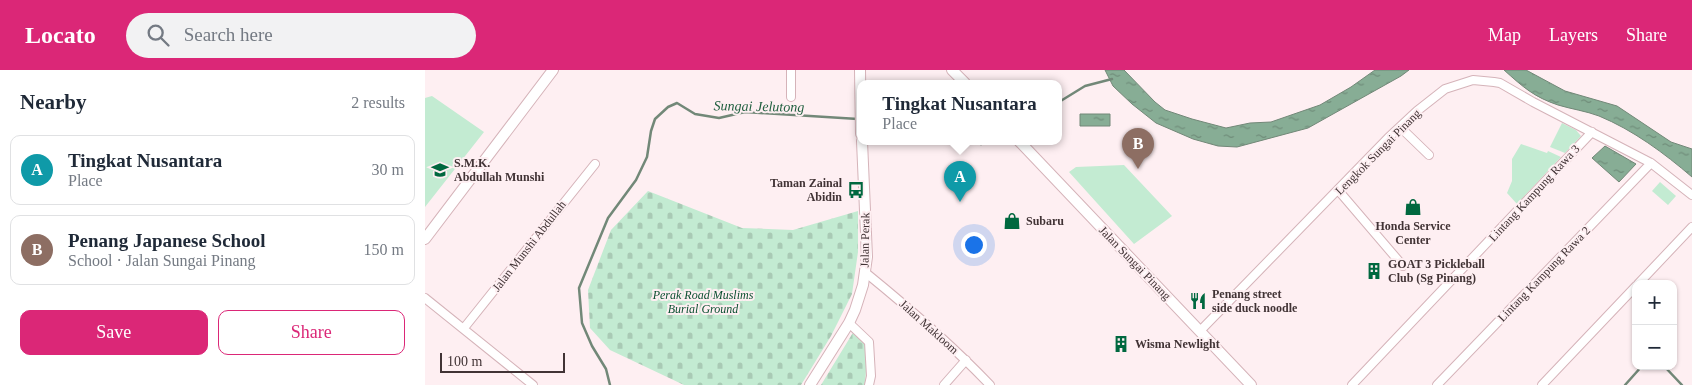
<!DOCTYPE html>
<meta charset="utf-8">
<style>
body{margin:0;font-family:Georgia,serif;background:#f2f2f3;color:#1f2937}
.controls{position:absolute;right:15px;bottom:15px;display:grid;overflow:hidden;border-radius:10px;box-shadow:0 1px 4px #0004}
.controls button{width:45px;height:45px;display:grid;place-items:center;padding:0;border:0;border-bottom:1px solid #e0e1e3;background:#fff;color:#1f2937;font:25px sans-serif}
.scale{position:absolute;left:15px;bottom:12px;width:125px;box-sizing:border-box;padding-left:5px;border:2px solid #413335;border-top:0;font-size:14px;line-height:18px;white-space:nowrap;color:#413335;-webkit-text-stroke:4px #feeff2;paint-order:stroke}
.you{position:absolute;left:548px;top:174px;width:18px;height:18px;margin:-12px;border:4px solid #fff;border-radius:50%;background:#1a73e8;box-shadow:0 0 0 8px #1a73e833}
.badge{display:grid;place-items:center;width:32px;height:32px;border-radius:50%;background:#db2777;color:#fff;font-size:16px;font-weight:700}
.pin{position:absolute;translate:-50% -41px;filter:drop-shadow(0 1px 2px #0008)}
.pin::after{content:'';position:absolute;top:26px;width:18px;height:15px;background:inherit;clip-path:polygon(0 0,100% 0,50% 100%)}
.popup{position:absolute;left:432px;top:10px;width:205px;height:65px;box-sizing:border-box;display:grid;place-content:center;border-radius:10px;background:#fff;filter:drop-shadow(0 1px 4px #0005);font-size:16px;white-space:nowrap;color:#747a83}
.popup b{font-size:19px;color:#1f2937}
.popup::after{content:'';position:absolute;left:50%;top:100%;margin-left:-10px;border:10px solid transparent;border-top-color:#fff}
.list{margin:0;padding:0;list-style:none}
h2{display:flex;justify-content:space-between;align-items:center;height:65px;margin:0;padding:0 20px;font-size:21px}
h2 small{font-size:16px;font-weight:400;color:#747a83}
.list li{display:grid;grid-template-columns:32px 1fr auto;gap:15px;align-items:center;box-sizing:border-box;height:70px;margin:0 10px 10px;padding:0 10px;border:1px solid #e0e1e3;border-radius:10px}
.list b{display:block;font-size:19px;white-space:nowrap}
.list p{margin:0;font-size:16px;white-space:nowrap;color:#747a83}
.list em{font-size:16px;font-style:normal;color:#747a83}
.actions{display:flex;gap:10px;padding:15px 20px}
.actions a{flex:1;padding:11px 0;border:1px solid #db2777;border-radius:10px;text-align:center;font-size:18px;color:#db2777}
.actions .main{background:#db2777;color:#fff}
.icon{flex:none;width:28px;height:28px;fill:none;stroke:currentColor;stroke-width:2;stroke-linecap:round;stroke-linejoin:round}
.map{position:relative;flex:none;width:1267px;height:315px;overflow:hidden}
header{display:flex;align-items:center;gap:30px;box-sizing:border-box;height:70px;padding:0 25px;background:#db2777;color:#fff}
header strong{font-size:24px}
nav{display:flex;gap:28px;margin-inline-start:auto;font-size:18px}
.search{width:350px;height:45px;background:#f2f2f3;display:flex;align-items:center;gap:12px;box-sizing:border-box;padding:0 18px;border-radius:28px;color:#747a83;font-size:19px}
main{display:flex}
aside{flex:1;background:#fff}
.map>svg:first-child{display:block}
.green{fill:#c3ebd2}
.cemetery{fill:url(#cemetery-stones)}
.water{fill:url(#water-ripples);stroke:#728878}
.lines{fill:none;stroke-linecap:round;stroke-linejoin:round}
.stream{stroke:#728878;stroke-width:2.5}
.street-casing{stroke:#d5b3b9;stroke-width:10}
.secondary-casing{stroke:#d5b3b9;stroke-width:12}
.street{stroke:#fff;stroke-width:8}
.secondary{stroke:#fff;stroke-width:10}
.labels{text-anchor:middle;stroke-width:4;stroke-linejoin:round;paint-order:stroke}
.street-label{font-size:12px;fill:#413335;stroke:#feeff2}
.poi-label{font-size:12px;font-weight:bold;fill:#413335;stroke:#feeff2;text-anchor:start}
.park-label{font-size:12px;font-style:italic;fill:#0b5031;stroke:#feeff2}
.water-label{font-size:14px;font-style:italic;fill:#216040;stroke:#feeff2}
</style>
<header>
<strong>Locato</strong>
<div class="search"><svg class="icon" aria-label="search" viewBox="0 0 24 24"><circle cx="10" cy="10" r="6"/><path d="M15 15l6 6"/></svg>Search here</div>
<nav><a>Map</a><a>Layers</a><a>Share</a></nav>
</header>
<main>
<aside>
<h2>Nearby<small>2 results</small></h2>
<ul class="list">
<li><span class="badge" style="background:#0f9aa8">A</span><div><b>Tingkat Nusantara</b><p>Place</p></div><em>30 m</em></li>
<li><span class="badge" style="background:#8d6e63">B</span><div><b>Penang Japanese School</b><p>School · Jalan Sungai Pinang</p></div><em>150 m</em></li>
</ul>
<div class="actions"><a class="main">Save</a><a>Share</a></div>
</aside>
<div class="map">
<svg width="1267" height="315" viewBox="0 0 1267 315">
<defs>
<pattern id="cemetery-stones" width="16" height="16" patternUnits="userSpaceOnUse" patternTransform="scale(1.25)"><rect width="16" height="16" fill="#c3ebd2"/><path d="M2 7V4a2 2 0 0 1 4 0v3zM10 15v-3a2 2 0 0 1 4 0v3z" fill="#a9cab5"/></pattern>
<pattern id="water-ripples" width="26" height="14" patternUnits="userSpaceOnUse" patternTransform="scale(1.25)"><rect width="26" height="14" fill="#87ad95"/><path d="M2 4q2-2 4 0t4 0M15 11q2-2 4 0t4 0" fill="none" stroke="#708d7a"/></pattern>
</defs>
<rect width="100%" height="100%" fill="#feeff2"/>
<!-- green -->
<path class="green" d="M7,26L59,62L0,137V28Z
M1137,53L1151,60L1156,66L1140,83L1125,77Z
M1096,74L1122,83L1123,81L1136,87L1092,134L1082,123L1087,111V89Z
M699,95L747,146L709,174L644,102L651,97Z
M1235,112L1251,126L1243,135L1227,121Z"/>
<!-- cemetery -->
<path class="cemetery" d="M223,121L317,158L368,160L433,141V182L427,224L406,266L376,315H259L185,280L165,258L163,220L186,160Z
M429,261L443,273L440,315H396Z"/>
<!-- water -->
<path class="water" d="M680,0H699L730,32L740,40L767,49L801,58L825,53L846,52L895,35L926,17L950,0H984L976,6L883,58L812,77L793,76L768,69L731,53L707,34L688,16Z
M1079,0H1101L1140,21L1192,36L1246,72L1267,79V107C1239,83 1208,60 1174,46C1161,41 1146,39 1133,35C1109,27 1098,17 1079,0Z
M655,44H685V56H655Z
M1180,76L1211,94L1194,112L1167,88Z"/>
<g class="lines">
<!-- stream -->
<path class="stream" d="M634,32L660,16L687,9
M547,71L556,74L565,71
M1239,296L1257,315
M185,315L181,299L167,276L157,253L154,218L183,148L211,110L222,87L226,61L230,49L243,37L252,33L270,44L294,48L320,42L433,49
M1200,315L1217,296"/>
<!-- street casing -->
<g class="street-casing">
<path id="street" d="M366,0V27
M975,57L1004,85
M913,120L978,196
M441,203C484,238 526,274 565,315
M1213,214L1267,157
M0,228L108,315
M424,253L444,272L446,306L444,315
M39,258L170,94
M775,261L963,68L992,41L1020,19L1048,10L1069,12L1075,13L1108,32L1226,93L1267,125
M519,315L541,290
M927,315L1167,62
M1012,315L1226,93
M1117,315L1211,216"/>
</g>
<!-- secondary casing -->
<g class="secondary-casing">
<path id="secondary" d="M435,0L436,64
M527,0L540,13
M594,71L826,315
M0,169L128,0
M385,315L424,253L430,240L438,215L442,187L437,71"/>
</g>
<!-- street -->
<use href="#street" class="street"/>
<!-- secondary -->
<use href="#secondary" class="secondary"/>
</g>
<!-- icons -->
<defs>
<g id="school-bare" transform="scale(1.35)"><path d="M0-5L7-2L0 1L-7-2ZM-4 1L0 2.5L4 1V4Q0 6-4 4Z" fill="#00683f" stroke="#feeff2" stroke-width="2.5" paint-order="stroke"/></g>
<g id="bus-bare" transform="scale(1.35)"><path d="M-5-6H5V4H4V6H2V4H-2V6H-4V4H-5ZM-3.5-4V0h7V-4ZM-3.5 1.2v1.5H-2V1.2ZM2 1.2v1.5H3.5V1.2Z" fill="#00683f" stroke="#feeff2" stroke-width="2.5" paint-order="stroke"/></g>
<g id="shop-bare" transform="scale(1.35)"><path d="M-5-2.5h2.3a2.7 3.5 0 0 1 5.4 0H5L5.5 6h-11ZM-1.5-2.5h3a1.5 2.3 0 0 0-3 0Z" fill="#00683f" stroke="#feeff2" stroke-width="2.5" paint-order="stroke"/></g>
<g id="building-bare" transform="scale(1.35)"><path d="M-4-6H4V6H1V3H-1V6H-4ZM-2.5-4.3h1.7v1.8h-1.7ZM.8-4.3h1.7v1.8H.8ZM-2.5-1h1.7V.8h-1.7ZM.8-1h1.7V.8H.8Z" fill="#00683f" stroke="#feeff2" stroke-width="2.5" paint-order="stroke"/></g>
<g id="restaurant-bare" transform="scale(1.35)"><path d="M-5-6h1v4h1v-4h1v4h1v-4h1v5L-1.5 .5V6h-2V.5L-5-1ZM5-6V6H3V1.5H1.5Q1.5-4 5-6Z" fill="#00683f" stroke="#feeff2" stroke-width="2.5" paint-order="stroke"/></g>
</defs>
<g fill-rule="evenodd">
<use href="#school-bare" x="15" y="100"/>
<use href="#bus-bare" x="431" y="120"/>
<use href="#shop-bare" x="988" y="137"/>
<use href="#shop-bare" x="587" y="151"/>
<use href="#building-bare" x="949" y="201"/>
<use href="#restaurant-bare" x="773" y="231"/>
<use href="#building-bare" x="696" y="274"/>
</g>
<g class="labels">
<!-- street labels -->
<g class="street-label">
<text transform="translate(953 82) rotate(-45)" y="4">Lengkok Sungai Pinang</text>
<text transform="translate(1109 123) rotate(-47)" y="4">Lintang Kampung Rawa 3</text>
<text transform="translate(440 170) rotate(-89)" y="4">Jalan Perak</text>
<text transform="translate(104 176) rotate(-52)" y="4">Jalan Munshi Abdullah</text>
<text transform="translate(710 193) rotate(46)" y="4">Jalan Sungai Pinang</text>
<text transform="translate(1119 204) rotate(-46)" y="4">Lintang Kampung Rawa 2</text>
<text transform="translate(504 257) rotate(42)" y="4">Jalan Makloom</text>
</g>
<!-- poi labels -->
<g class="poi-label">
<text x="29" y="97">S.M.K.<tspan x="29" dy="14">Abdullah Munshi</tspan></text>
<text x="417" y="117" text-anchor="end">Taman Zainal<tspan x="417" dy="14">Abidin</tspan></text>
<text x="601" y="155">Subaru</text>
<text x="988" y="160" text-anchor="middle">Honda Service<tspan x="988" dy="14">Center</tspan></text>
<text x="963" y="198">GOAT 3 Pickleball<tspan x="963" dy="14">Club (Sg Pinang)</tspan></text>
<text x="787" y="228">Penang street<tspan x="787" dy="14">side duck noodle</tspan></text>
<text x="710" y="278">Wisma Newlight</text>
</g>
<!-- park labels -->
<g class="park-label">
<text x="278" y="229">Perak Road Muslims<tspan x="278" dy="14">Burial Ground</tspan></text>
</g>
<!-- water labels -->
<g class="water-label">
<text transform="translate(334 36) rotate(1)" y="5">Sungai Jelutong</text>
</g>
</g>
</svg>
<div class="controls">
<button>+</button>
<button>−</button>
</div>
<div class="scale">100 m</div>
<div class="you"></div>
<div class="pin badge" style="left:535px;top:132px;background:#0f9aa8">A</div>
<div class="popup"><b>Tingkat Nusantara</b>Place</div>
<div class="pin badge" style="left:713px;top:99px;background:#8d6e63">B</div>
</div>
</main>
